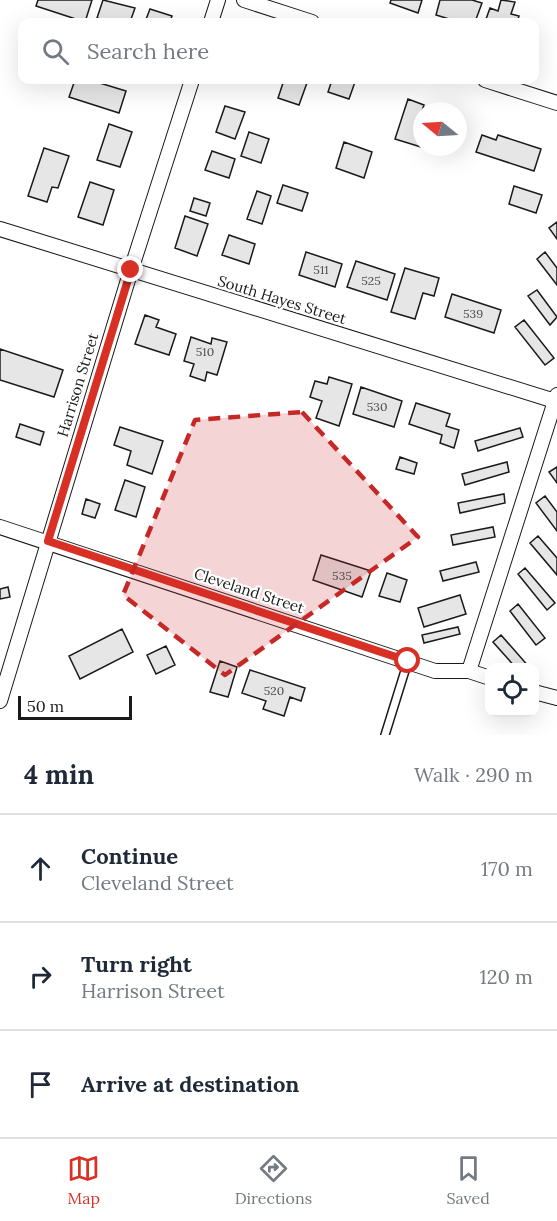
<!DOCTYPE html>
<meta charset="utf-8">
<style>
body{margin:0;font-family:Lora,serif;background:#f6f6f7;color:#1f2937}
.controls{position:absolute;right:18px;bottom:18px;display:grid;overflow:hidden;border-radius:12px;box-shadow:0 6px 24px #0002}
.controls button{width:54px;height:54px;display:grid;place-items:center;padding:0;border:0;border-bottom:2px solid #e0e1e3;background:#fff;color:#1f2937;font:30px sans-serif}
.compass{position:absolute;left:413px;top:102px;width:54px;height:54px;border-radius:50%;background:#fff;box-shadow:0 6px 24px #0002;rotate:288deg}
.scale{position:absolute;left:18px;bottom:15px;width:114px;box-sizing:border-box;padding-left:6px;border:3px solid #1a1a1a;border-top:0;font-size:16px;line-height:21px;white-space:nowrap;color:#1a1a1a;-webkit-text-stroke:4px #fff;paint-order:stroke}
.stop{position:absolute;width:18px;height:18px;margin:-14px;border:4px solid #d93025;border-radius:50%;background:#fff}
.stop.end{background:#d93025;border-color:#fff;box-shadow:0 2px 6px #0008}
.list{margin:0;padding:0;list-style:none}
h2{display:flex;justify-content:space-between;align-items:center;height:78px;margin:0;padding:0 24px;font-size:26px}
h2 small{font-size:20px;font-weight:400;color:#747a83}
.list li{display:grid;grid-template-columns:39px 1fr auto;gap:18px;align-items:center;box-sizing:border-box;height:108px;padding:0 24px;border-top:2px solid #e0e1e3}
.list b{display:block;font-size:22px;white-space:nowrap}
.list p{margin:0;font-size:20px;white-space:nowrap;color:#747a83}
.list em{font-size:20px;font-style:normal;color:#747a83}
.icon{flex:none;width:33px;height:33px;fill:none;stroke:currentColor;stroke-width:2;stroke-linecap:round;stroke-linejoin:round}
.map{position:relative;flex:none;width:557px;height:735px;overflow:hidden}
.search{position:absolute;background:#fff;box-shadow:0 6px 24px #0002;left:18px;right:18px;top:18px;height:66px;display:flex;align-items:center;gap:15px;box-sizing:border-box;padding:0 21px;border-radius:12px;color:#747a83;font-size:22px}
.sheet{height:402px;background:#fff}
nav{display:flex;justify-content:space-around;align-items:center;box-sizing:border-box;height:84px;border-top:2px solid #e0e1e3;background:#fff;font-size:16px;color:#747a83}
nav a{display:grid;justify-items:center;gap:3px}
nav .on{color:#d93025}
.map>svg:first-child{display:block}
.building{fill:#e6e6e6;stroke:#1a1a1a;stroke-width:1.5}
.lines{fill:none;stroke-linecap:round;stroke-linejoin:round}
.lane-casing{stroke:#1a1a1a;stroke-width:10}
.street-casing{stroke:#1a1a1a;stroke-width:16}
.lane{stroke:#fff;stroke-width:7}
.street{stroke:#fff;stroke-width:14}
.route{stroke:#d93025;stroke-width:8}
.marked{fill:#c62828;fill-opacity:0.2;stroke:#c62828;stroke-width:4.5;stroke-dasharray:12 8;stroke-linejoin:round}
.labels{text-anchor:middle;stroke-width:4.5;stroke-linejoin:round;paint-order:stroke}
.number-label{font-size:12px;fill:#4d4d4d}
.street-label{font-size:15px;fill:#1a1a1a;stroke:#fff}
</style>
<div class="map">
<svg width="557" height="735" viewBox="0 0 557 735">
<rect width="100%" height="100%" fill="#fff"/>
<!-- building -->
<path class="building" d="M38,0H92L85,22L36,6Z
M103,0L135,8L130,22H110L97,18Z
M391,0H422L418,13L390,3Z
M440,0H472L482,3L475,22H459L436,15Z
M501,0L515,2L511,14L519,16L517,22H485L490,8L498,11Z
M150,9L172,16L170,22H145Z
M75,80H90L126,91L119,113L69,97Z
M284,80H308L299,105L278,98Z
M332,80L355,82L349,99L328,92Z
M408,99L424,105L419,119L422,120V147H435L434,151L395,139Z
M225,106L245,112L235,139L216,132Z
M109,124L132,132L120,167L97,160Z
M249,132L269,139L261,163L241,156Z
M482,135L496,140L498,135L541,149L534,171L476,152Z
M344,142L372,152L364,178L336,168Z
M44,148L69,156L58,188L52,187L47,202L28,196Z
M212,151L235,159L229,178L205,170Z
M90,182L114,190L103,225L78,217Z
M283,185L308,193L302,211L277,203Z
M514,186L542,195L536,213L509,204Z
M257,191L271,196L262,224L247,219Z
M194,198L210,203L206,216L190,211Z
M185,216L208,224L197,256L175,248Z
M557,222V239L549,228Z
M229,235L255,244L249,264L222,255Z
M306,252L342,264L335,287L299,275Z
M545,252L557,268V285L537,259Z
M356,261L395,274L387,300L347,287Z
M405,268L439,278L434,296L423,293L415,319L391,312Z
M537,290L557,317L550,325L528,296Z
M452,294L501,310L494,333L445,317Z
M145,315L159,320L156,327L176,334L169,355L135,344Z
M524,320L554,358L545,365L515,327Z
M191,337L211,344L212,338L227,342L217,375L207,372L205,381L190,376L194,364L184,361Z
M0,349L63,370L54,397L0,380Z
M329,377L352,384L339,426L316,418L322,401L310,397L315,381L327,384Z
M361,387L402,401L394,427L353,414Z
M416,403L450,414L446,426L459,430L454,448L440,443L442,435L409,424Z
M20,424L44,432L40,445L16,437Z
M120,427L163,441L152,474L127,465L131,451L114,445Z
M520,428L523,437L478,451L475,441Z
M400,457L417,463L414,474L396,469Z
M507,462L509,472L465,485L462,474Z
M557,467V483L549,472Z
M125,480L145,487L136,517L115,510Z
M504,494L505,503L460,513L458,503Z
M545,496L557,512V531L536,503Z
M86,499L100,504L95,518L82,514Z
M493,527L495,537L453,545L451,535Z
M538,536L557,558V575L530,543Z
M321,555L371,571L362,597L313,580Z
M476,562L479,572L443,581L440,571Z
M525,568L555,603L547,610L518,574Z
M387,573L407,580L400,602L379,596Z
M8,587L10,597L0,599V589Z
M460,595L466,614L424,627L418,608Z
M518,604L545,638L536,645L510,611Z
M458,627L460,634L424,643L422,635Z
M122,629L133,652L80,679L69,656Z
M501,635L530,668H516L493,642Z
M166,646L175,665L156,674L147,655Z
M220,661L237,667L228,697L210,692Z
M250,670L305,688L301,701L290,697L284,716L263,709L266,701L242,693Z"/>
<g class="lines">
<!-- lane casing -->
<g class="lane-casing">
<path id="lane" d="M385,735L408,661"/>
</g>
<!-- street casing -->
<g class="street-casing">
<path id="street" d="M244,0L312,22
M211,22L218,0
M485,80L557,103
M0,229L555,401
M0,527L435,671H469L490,678
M469,671L557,395
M534,692L557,698
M0,701L131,270L192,80"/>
</g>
<!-- lane -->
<use href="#lane" class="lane"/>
<!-- street -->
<use href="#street" class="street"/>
</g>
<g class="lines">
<!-- route -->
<path class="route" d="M131,270L48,541L408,661"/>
</g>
<!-- marked area -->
<path class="marked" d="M302,412L418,537L225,675L123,595L195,420Z"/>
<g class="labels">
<!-- number labels -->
<g class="number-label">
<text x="321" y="274">511</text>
<text x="371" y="285">525</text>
<text x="473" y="318">539</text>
<text x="205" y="356">510</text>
<text x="377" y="411">530</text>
<text x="342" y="580">535</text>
<text x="274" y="695">520</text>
</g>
<!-- street labels -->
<g class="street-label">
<text transform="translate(282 300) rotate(17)" y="5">South Hayes Street</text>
<text transform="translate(78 385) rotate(-73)" y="5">Harrison Street</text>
<text transform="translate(249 591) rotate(18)" y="5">Cleveland Street</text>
</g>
</g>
</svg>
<div class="controls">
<button><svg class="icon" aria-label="locate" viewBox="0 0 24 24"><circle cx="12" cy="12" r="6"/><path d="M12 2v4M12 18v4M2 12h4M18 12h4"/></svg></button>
</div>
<svg class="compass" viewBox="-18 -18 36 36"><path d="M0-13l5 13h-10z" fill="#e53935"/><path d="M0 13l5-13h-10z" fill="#747a83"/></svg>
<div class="scale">50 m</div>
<div class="stop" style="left:408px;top:661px"></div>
<div class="stop end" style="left:131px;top:270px"></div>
<div class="search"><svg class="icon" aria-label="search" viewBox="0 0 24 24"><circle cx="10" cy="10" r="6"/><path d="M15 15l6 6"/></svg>Search here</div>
</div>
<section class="sheet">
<h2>4 min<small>Walk · 290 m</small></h2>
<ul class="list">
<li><svg class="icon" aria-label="ahead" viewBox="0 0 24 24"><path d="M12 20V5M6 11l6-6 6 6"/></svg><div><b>Continue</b><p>Cleveland Street</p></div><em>170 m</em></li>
<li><svg class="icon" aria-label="right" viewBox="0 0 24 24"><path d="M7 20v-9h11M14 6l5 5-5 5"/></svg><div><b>Turn right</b><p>Harrison Street</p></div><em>120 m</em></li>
<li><svg class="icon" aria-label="arrive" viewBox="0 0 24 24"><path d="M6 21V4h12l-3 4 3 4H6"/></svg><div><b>Arrive at destination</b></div></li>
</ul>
</section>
<nav>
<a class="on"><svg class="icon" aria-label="map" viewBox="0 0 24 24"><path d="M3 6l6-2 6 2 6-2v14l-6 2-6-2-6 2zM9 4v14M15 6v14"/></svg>Map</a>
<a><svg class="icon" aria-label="directions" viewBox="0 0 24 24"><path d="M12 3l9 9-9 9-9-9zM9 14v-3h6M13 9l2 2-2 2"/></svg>Directions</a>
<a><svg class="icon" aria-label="saved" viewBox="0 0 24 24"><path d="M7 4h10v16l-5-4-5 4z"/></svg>Saved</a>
</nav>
